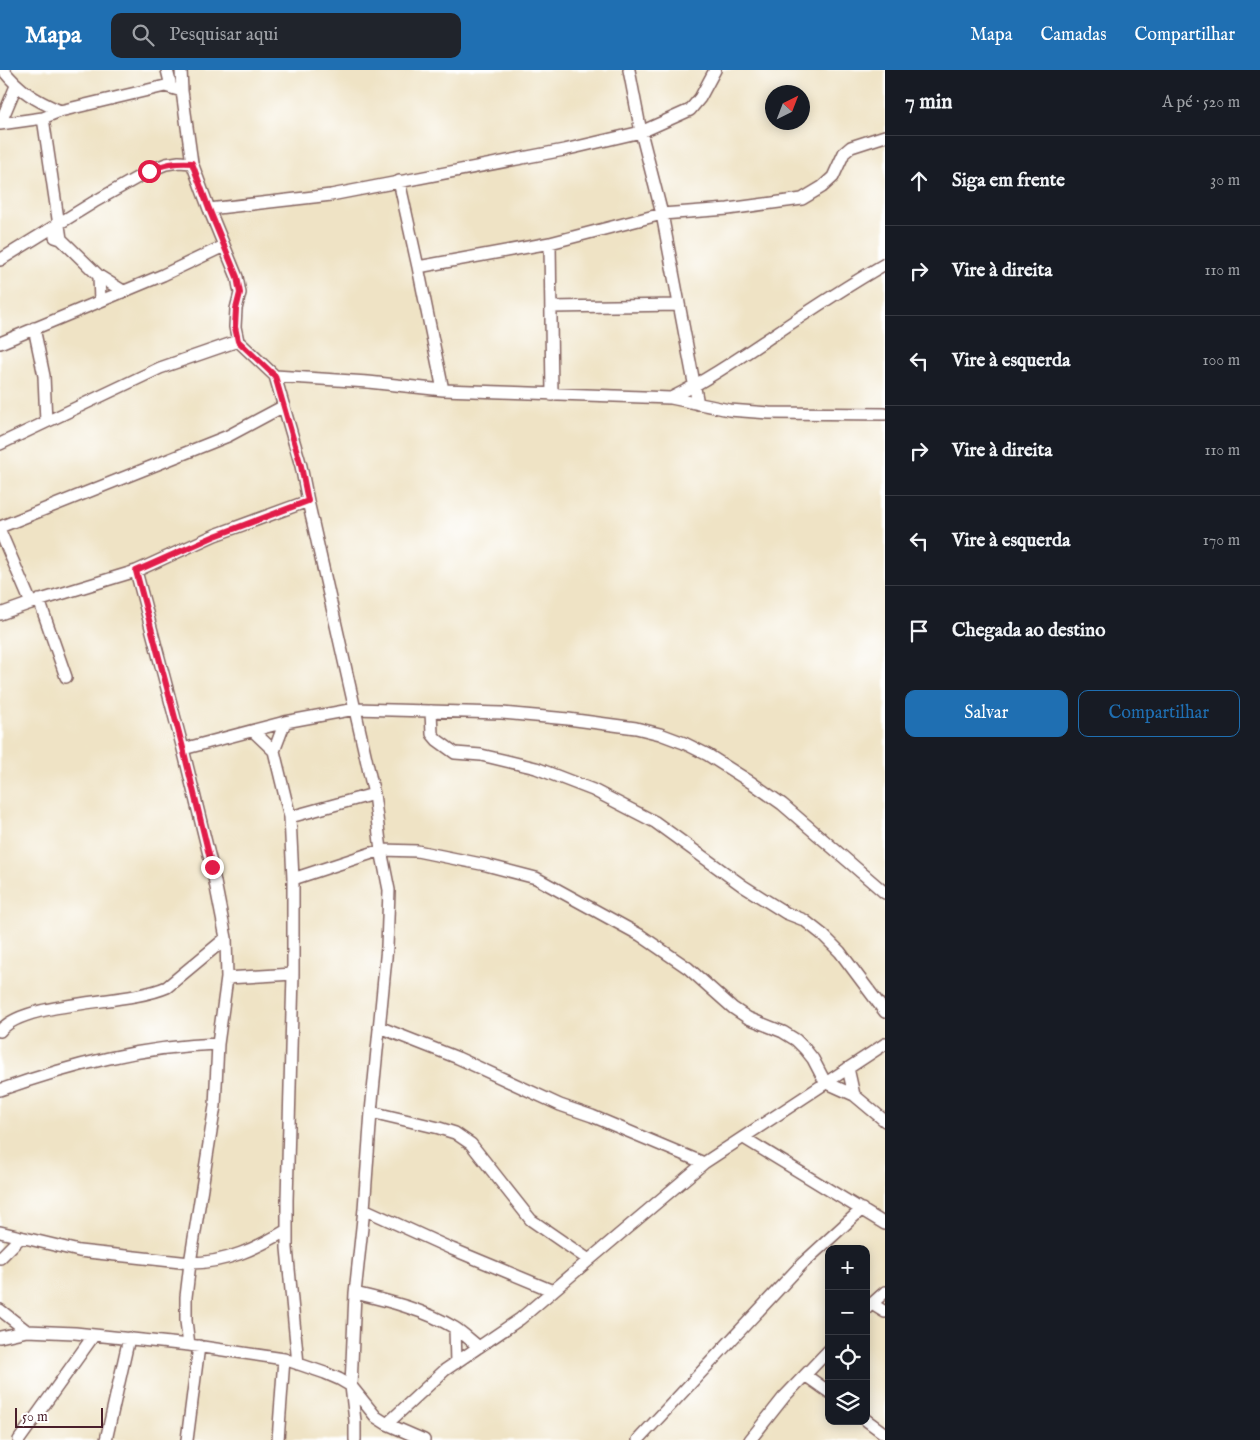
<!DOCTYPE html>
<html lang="pt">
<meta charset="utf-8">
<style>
body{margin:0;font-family:"IM FELL English",serif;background:#20242c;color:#f1f3f6}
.controls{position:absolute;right:15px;bottom:15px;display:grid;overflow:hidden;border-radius:10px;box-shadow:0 2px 12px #0003}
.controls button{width:45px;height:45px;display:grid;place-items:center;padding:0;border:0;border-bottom:1px solid #363941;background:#171b24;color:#f1f3f6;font:25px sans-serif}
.compass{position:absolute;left:765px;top:15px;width:45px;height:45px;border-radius:50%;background:#171b24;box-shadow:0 2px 12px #0003;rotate:42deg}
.scale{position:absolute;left:15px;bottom:12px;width:88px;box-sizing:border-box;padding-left:5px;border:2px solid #4a1f2b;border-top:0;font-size:14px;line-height:18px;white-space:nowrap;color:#4a1f2b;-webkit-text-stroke:4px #fff;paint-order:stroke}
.stop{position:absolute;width:15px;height:15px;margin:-11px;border:4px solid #e11d48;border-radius:50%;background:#fff}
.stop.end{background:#e11d48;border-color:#fff;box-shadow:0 1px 5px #0008}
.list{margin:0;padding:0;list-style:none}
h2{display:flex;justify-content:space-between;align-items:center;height:65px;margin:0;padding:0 20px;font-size:21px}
h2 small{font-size:16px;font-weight:400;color:#9ea1a6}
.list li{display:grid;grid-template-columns:32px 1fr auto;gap:15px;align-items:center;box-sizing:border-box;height:90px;padding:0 20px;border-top:1px solid #363941}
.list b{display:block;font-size:19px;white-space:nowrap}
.list em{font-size:16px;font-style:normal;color:#9ea1a6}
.actions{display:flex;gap:10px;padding:15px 20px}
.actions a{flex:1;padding:11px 0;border:1px solid #1f6fb2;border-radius:10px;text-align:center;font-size:18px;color:#1f6fb2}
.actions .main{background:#1f6fb2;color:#fff}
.icon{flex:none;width:28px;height:28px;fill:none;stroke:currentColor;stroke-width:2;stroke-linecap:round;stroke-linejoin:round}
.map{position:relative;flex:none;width:885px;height:1370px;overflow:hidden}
header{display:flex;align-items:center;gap:30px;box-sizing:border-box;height:70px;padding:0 25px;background:#1f6fb2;color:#fff}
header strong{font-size:24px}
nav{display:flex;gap:28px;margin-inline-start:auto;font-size:18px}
.search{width:350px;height:45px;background:#20242c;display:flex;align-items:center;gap:12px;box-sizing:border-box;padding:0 18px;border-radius:10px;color:#9ea1a6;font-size:19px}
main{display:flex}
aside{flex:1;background:#171b24}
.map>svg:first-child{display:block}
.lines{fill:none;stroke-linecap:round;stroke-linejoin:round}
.street-casing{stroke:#846461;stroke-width:14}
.street{stroke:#fff;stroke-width:11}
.route{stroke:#e11d48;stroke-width:6}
</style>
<header>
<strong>Mapa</strong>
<div class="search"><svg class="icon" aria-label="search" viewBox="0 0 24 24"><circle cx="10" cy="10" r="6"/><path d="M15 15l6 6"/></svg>Pesquisar aqui</div>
<nav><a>Mapa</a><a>Camadas</a><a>Compartilhar</a></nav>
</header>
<main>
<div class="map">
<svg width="885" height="1370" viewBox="0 0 885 1370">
<rect width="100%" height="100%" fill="#fff"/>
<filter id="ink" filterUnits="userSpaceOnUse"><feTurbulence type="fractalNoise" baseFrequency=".02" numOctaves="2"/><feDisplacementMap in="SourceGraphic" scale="10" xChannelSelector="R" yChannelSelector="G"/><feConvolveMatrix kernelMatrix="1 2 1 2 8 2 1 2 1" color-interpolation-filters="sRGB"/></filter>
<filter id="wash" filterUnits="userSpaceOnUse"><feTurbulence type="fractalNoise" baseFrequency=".0096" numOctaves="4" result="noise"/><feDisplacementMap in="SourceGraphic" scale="20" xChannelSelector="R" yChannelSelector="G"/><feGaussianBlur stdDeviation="1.12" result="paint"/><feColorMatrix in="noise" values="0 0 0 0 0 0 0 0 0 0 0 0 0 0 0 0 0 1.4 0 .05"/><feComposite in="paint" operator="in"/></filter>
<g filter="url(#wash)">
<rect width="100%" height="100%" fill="#efe3c5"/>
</g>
<g filter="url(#ink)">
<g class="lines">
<!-- street casing -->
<g class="street-casing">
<path id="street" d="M3,0C20,21 35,30 60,41
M167,0L170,12
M181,0L182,21L192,93L209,139L237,207L240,223L236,239L235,257L238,271L275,306L368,312L443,320L671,328L729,340L769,343L885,344
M629,0L641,62L662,144L698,334
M43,48L61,169
M0,54L43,48L60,41L165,16L182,21
M0,54L16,16
M399,111L418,197L443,320
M209,139L331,125L564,80L641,62L690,40L700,28L715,0
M55,167L61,169L99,206L123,221
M550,173L552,325
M0,190L94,132L149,101L166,94L179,92L192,93
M418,197L550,173L662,144L728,139L802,129L822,117L833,107L844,83L851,77L885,66
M99,206L100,231
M551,237L679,235
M34,258L44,306L46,352
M0,273L163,205L224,176
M671,328C707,310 739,288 772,266C809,241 847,216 885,194
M0,374L160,298L238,271
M308,431L374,724L381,780L389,820L387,877L371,1042L364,1139L355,1223L351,1316L355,1351V1370
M0,457L228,366L284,336
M0,461L31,533
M136,501L183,679L212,797L226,868L227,908L218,974L215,1036L190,1193L186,1227V1251L189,1275
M39,530L66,607
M0,544L31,533L136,501L215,465L308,431L301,396L275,306
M431,641L432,664L437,670L455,683L481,685L536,698L593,720L655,752L743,816L786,843L804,850L823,865L840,882L885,942
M253,661L274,681L285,652
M183,679L285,652L355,639L502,643L568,649L636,658L660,664L684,673L708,685L752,713L782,734L885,823
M274,681L290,747L293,809V904L287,1130V1178L298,1294
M290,747L374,724
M293,809L381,780L417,781L486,795L536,808L640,865L688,898L733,938L748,948L783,962L796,970L805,979L813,989L825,1012L854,1025L885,1051
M227,908L293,904
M379,957L458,988L560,1035L592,1046L704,1093
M0,961C25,930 127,935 167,917L226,868
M848,998L854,1025
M0,1020C71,995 143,976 218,974
M371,1042L439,1058L455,1063L471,1074L531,1150L589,1190
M744,1068L885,1154
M364,1139L452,1179L553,1221
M0,1162L79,1181L190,1193C226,1193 257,1178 287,1160
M0,1188L21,1167
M355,1223C389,1231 425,1240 455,1258C463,1263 471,1271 479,1277
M872,1234L885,1242
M866,1239L885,1222
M0,1240L27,1261
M455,1258L456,1293
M0,1267L27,1261L75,1263L189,1275L284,1289L325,1303L339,1309L351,1316L376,1347L387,1354L424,1370
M805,1305L829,1322
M866,1350L885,1364
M387,1354L445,1300L520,1249L589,1190L704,1093L885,974
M19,1370L94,1265
M106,1370L129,1268
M187,1370L199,1276
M278,1370L284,1289
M638,1370L802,1194L862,1139
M750,1370L784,1327L829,1280"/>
</g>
<!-- street -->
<use href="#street" class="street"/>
</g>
</g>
<g class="lines" filter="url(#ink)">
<!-- route -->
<path class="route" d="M149,101C164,94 175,92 192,93L209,139L237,207L240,223L236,239L235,257L238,271L275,306L301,396L308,431L215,466L136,501L183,678L212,797"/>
</g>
</svg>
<div class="controls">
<button>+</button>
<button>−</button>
<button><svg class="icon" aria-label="locate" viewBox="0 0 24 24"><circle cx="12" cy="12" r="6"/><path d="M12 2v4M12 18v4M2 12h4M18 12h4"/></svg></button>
<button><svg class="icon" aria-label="layers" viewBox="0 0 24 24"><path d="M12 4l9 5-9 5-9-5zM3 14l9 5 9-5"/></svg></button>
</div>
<svg class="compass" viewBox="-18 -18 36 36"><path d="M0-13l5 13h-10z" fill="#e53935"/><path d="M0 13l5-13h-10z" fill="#9ea1a6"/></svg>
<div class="scale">50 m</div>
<div class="stop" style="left:149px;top:101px"></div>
<div class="stop end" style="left:212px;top:797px"></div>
</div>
<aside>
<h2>7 min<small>A pé · 520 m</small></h2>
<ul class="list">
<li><svg class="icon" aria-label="ahead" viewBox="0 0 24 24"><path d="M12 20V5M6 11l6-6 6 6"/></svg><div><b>Siga em frente</b></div><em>30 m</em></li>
<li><svg class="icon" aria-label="right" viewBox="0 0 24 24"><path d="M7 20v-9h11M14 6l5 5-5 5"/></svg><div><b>Vire à direita</b></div><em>110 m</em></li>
<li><svg class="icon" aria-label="left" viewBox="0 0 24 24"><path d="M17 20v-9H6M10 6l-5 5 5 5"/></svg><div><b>Vire à esquerda</b></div><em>100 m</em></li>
<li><svg class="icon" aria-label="right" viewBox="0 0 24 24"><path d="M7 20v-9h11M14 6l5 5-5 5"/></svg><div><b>Vire à direita</b></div><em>110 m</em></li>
<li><svg class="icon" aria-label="left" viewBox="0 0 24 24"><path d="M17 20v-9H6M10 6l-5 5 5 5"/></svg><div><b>Vire à esquerda</b></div><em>170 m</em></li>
<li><svg class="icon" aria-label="arrive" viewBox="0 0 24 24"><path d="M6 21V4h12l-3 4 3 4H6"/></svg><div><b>Chegada ao destino</b></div></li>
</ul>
<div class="actions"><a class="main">Salvar</a><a>Compartilhar</a></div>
</aside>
</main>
